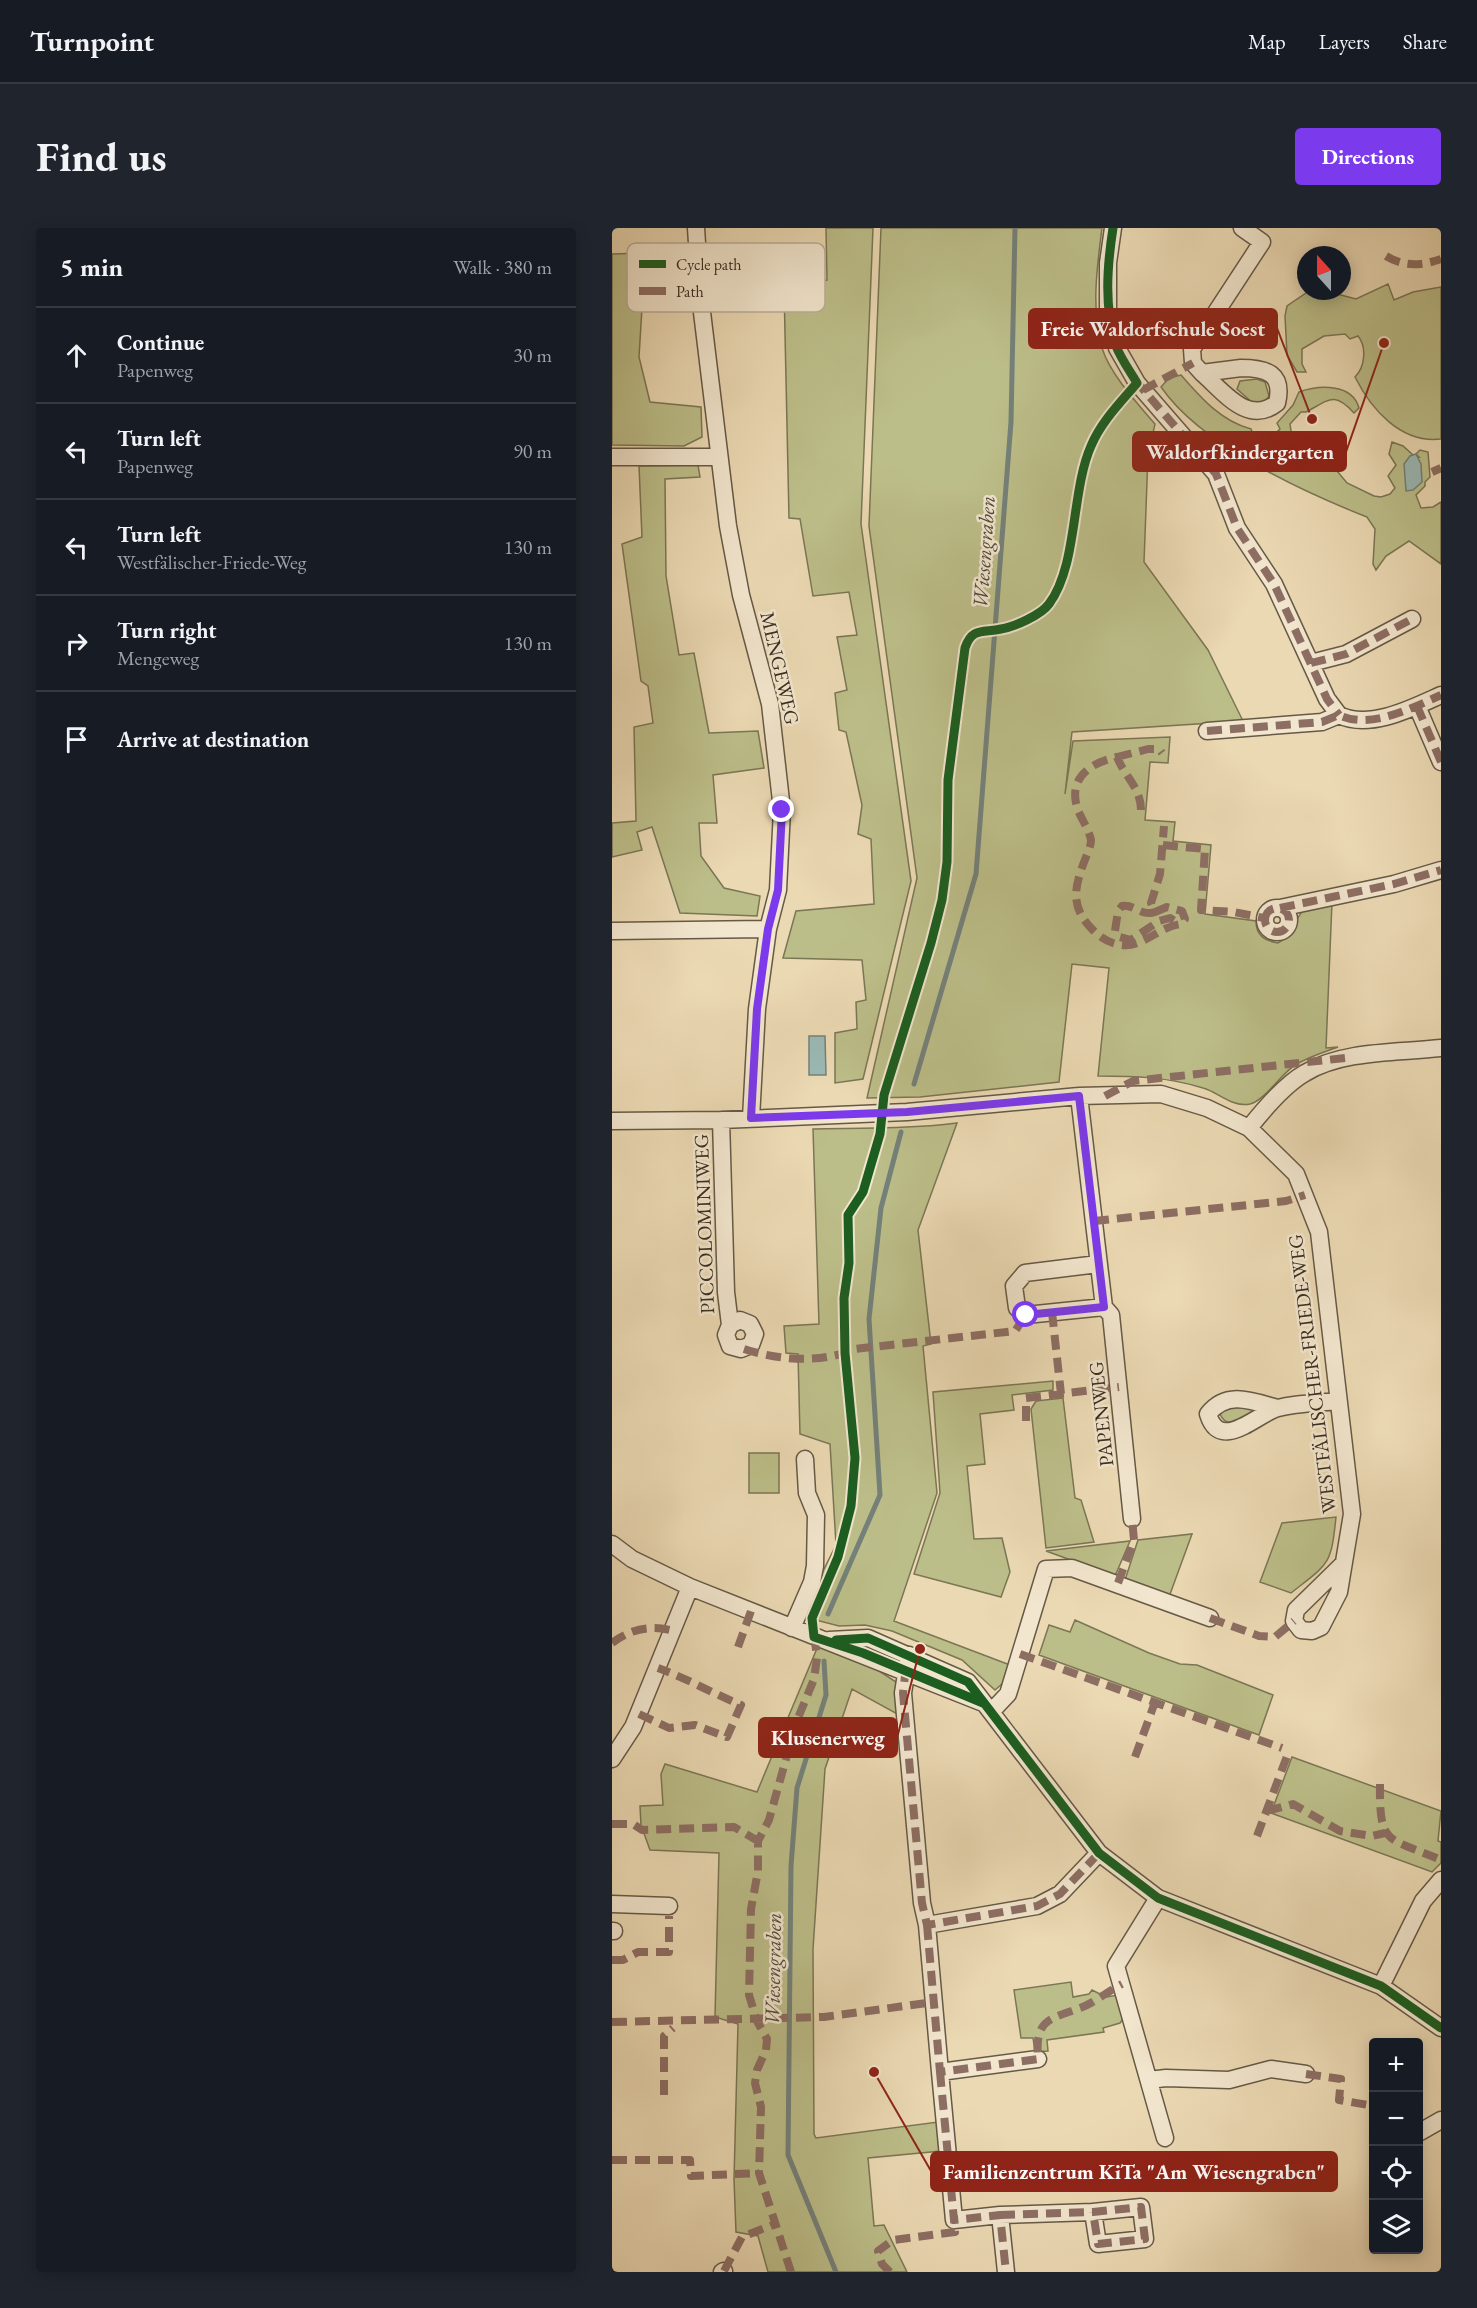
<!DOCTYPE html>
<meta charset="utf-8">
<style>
body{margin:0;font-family:"EB Garamond",serif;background:#20242c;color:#f1f3f6}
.controls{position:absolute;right:18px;bottom:18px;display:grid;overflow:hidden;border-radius:6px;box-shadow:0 3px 15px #0003}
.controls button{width:54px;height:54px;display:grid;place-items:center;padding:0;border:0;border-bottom:2px solid #363941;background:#171b24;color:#f1f3f6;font:30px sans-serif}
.compass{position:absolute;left:685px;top:18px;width:54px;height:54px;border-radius:50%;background:#171b24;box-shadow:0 3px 15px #0003;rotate:339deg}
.stop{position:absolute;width:18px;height:18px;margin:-14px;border:4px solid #7c3aed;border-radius:50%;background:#fff}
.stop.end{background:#7c3aed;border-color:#fff;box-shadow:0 2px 6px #0008}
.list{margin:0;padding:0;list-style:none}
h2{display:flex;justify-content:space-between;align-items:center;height:78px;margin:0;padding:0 24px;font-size:26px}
h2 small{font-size:20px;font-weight:400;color:#9ea1a6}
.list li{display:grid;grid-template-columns:39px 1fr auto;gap:18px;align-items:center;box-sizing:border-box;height:96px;padding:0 24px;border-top:2px solid #363941}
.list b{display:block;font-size:22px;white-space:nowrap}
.list p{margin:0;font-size:20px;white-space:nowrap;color:#9ea1a6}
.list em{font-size:20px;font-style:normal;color:#9ea1a6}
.icon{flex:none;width:33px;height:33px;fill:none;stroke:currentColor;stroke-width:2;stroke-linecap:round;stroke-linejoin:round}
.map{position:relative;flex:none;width:829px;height:2044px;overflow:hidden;border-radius:6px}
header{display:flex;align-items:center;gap:36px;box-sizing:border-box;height:84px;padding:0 30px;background:#171b24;border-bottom:2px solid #363941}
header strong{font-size:28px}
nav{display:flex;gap:33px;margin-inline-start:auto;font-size:21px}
.intro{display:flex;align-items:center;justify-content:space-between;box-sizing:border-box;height:144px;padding:0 36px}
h1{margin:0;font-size:42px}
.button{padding:15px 27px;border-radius:6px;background:#7c3aed;color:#fff;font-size:21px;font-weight:700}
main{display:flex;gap:36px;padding:0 36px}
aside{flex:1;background:#171b24;border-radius:6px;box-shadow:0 3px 15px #0003}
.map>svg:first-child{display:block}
.green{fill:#bcbe89;stroke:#7b7655;stroke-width:1.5}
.water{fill:#9bb9b5;stroke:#74817a;stroke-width:1.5}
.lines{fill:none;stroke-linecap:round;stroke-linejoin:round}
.stream{stroke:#74817a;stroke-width:5}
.minor-casing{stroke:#665946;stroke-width:19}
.minor{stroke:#f2e6ce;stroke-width:16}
.quiet{stroke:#8d6e63;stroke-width:8;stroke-dasharray:15 8;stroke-linecap:butt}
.cycleway-casing{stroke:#f2e6ce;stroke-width:13}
.cycleway{stroke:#1b5e20;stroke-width:9}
.route{stroke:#7c3aed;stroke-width:8}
.labels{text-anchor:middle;stroke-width:5;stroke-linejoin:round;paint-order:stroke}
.street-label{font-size:20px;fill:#3a2e21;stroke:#f2e6ce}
.water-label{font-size:21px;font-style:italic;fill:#4d4a3f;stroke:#f2e6ce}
.key{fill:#f2e6ce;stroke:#bbaf9a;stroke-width:1.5}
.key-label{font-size:16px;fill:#3a2e21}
.leader{fill:none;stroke:#8f2418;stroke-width:2}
.callout-dot{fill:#8f2418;stroke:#f2e6ce;stroke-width:2}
.callout{fill:#8f2418;stroke:#8f2418;stroke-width:2}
.callout-label{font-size:21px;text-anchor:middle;font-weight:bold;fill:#fff}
</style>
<header>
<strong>Turnpoint</strong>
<nav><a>Map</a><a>Layers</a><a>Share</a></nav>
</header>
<div class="intro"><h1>Find us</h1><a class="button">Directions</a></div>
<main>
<aside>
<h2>5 min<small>Walk · 380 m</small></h2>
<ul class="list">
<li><svg class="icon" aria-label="ahead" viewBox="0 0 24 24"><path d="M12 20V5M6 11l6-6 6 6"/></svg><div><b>Continue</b><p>Papenweg</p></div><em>30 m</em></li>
<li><svg class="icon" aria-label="left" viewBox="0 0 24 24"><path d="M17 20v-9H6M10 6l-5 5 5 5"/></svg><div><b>Turn left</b><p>Papenweg</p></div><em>90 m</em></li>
<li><svg class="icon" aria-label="left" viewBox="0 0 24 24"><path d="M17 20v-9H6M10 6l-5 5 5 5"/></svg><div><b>Turn left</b><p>Westfälischer-Friede-Weg</p></div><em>130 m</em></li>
<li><svg class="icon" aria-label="right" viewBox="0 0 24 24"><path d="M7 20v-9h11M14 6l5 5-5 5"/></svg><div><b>Turn right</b><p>Mengeweg</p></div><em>130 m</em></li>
<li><svg class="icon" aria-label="arrive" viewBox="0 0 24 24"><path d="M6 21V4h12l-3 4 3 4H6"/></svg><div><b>Arrive at destination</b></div></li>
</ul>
</aside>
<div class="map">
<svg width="829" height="2044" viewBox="0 0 829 2044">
<rect width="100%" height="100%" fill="#ebd9b3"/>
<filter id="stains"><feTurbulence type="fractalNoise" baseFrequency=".00333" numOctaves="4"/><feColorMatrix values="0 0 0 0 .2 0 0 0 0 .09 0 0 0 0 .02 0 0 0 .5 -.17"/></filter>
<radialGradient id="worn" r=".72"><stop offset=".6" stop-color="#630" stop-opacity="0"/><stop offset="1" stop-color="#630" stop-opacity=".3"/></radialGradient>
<!-- green -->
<path class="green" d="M214,0H261L249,296L299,653L251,851L223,855V805L245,801L244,774L254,772L250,732L171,730L184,683L262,676L259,611L246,606L250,577L234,504L227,502L223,465L235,462L225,409L245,407L237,364L201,368L188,291L177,290L172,59L215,52Z
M269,0H490C485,39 479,81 490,120C498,146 525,175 543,196L536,227L532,334L596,422L631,493L460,504L453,566L461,513L558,509L556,535L538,534L533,592L563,594L561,613L599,617L593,686L644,693C644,708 653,713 666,715L680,706C687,679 693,679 720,674L714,820L726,819C712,824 696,829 683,837C669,846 653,872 638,876C621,880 606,864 591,860C556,849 522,848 486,848L497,740L460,736L447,854L308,869L255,870L305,650L257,298Z
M66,24L68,41L32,47L27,129L38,174L89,179L90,209L72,218L0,217V26Z
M776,56L782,72L801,64L829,59V211C789,216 759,181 743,149C753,139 755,119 746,108L738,111L733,106L712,108L690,121V136L694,144H685L675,127L673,88L675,78L697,63H714L744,71Z
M569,147C589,170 609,193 639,201L642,209C653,213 661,209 668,201L665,195L681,177L687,164C707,157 740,155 747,180L742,185C722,163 717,172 694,184H689L678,196L679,203L673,220L705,240L715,239L725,243L735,255L762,268L769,269L778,266L783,260L776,248L784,237L777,226L780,214L791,218L801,227L798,228L807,229L804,226L808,222L816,224L818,249L813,254V258L804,267L809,280L821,279L829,274V336L797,313L774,328L764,342L761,336L763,301L755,289C691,264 589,217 549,159L557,150Z
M645,151L653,154L657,168L652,175L643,177L625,161L628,153Z
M86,237L88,249L53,251L54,348L67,427L82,425L97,505L146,503L152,540L101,547L105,595H87L89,628L112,660L148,668L145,688L68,685L40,599L25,604L30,622L0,629V595L24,593L22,499L41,495L36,458L29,453L10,316L30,309L27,238Z
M345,895L306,1002L319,1116L311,1118L325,1265L282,1393L398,1437L391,1455L383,1462L350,1432L280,1403L253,1397L227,1398L196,1390L209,1347L224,1317L218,1216L188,1206L186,1126L174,1125L172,1098L207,1096L201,901C249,900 297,901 345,895Z
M441,1153V1162L400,1167L402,1182L368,1186L373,1236L355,1238L362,1311L390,1310L398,1344L389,1369L302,1346L328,1265L321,1164Z
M451,1170L463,1270L469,1272L482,1314L434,1320L419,1181L424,1173Z
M621,1177L646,1182C635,1189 615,1204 608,1186Z
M137,1225H167V1265H137Z
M724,1289C719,1338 717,1335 679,1365L648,1354L670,1295Z
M580,1306L557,1369L513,1352L526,1312Z
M518,1313L503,1348L434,1323Z
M463,1392L537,1425L568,1436L585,1437L661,1467L647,1507L427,1427L437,1397L458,1404Z
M206,1418L258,1437L284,1454L287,1487L240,1461L213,1541L201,1721L202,1906L204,1910L326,1894L329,1923L256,1930L262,1998L272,1997L295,2044H156L146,2008L124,2004L122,1951L126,1796L103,1789L107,1625L38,1622L29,1597L28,1578L51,1577L49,1546L53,1536L145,1564Z
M680,1529L829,1583L826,1613L829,1614V1635L820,1644L659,1585Z
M459,1754L461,1769L477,1766L480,1762L494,1769L507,1767L511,1791L508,1795L491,1800L492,1804L435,1812L436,1823L423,1824L421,1810H409L402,1762Z"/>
<!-- water -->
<path class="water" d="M804,226L809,236L810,254L801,262L794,263L792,236L798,228Z
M197,808H213L214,847H197Z"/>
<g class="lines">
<!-- stream -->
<path class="stream" d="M302,856L364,646L399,194L403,0
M216,1386L268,1267L257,1091L269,980L289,904
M212,1433L214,1467L185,1560L179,1638L176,1927L224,2044"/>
<!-- minor casing -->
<g class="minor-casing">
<path id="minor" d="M84,0L89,76L116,298L129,367L158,476L170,582L166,662L156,701L145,781L139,890
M501,0L496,35V82L505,120L525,155L604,246L625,300L662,356L715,471L727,487
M629,140C654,140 672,145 665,175C636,198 612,164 590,145Z
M590,145L581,135L580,121L650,14L630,0
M0,229H107
M699,435L734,426L800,391
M805,478L829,534
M595,503L710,494L727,487C758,502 800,480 829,467
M653 692a12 12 0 1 1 24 0a12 12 0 1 1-24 0Z
M668,680L782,656L829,642
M0,703L156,701
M467,868L492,1079L499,1087L520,1291
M109,892L114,1064L118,1097L128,1092L138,1096L143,1106L139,1117L129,1121L118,1118L114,1107L118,1097
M0,893L109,892L295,884L467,868L549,866L595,880L637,900L684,946L707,1004L740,1286L727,1364L709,1399L700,1403L689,1402L682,1393L684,1382L731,1336
M637,900C652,881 672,857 693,845C731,822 786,825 829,820
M486,1036L413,1045L402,1058L405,1080L414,1087L492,1079
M665,1180C640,1173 615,1162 596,1186C608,1226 646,1185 666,1180C684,1175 707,1175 726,1173
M0,1316L20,1331L78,1359L371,1475
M180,1400L200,1354L203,1338L204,1287L195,1265L193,1231
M217,1412L256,1410L356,1454L487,1625L546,1670L769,1758L829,1800
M297,1427L291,1465L310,1675L315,1697L425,1678L448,1666L487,1625
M379,1484L396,1466L434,1341L460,1340L598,1390
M0,1531L21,1499L78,1359
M546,1670L504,1738L553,1910
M0,1676L57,1678
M315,1697L328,1844L426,1831
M0,1703H2
M769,1758L811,1673L829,1652
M328,1844L342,1992L388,1987L394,2044
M537,1852L554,1850L617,1852L659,1841L694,1846
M808,1904L829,1892
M388,1987L481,1984L529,1979L533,2011L486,2016L481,1984
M110,2044L112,2043"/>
</g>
<!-- minor -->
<use href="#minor" class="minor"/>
<!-- quiet -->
<path class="quiet" d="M774,28C792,39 809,38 829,31
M523,152L604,246L625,300L662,356L715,471L727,487
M531,162L581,135
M820,244L829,240
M699,435L734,426L800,391
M805,478L829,534
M595,503L710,494L727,487C758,502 800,480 829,467
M505,529L536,521H547L550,525
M529,582C529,560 513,549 505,529C477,535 455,551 466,582C470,592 477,602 479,612C479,618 476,624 474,629C463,657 457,677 479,700C487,709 498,716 510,717C530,720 548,698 569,696L573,691L570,683L555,679L543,684L539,675L548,646L552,598
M551,617L593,621L589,682L622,684L652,690
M653 692a12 12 0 1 1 24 0a12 12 0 1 1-24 0Z
M668,680L782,656L829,642
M543,684C529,689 523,676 510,678L506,683L503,703L508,709L519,712L547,693L558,690L563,693
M493,868L521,853L733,830
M482,993L674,973L693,967
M440,1084L449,1166
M132,1121C165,1132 210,1136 242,1121L403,1103L414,1087
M414,1193V1170L507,1159
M506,1355L522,1312L520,1291
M598,1390L647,1408L663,1409L682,1393
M0,1415C20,1400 39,1397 62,1403
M126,1419L139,1383
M408,1426L670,1520
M294,1439L291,1465L310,1675L315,1697L425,1678L448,1666L487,1625
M27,1486L57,1500L83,1497L115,1509L129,1477C100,1465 76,1451 46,1440
M523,1529L543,1474
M768,1556C767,1619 776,1609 829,1632
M655,1583L681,1576L728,1603L760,1608L773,1605
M0,1596H21L30,1602L122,1599L146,1613
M645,1608L677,1523
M315,1697L328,1844L426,1831C423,1791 436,1792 468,1780C482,1775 496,1763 510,1756
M0,1732H11L26,1724H57V1688
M0,1794L212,1789L322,1774
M328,1844L342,1992L388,1987L394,2044
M694,1846L729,1851L727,1872L762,1878
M52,1867V1808L61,1800
M806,1903L808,1904
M0,1932H78L79,1948L147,1945
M388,1987L481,1984L529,1979L533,2011L486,2016L481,1984
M112,2043L130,2009L165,1995
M179,2044L147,1945L149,1879L143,1855L145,1842L154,1822L155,1811L145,1793L137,1767L139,1681L146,1643V1613L157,1592L184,1495L202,1451L205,1430L202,1405
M278,2044L270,2036L266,2023L281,2012L343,2004L342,1992"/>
<!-- cycleway casing -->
<g class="cycleway-casing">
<path id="cycleway" d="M224,1412L256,1410L356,1454L487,1625L546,1670L769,1758L829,1800
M371,1475L251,1425L202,1409L200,1390L226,1329L239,1278L243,1230L233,1125L232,1070L237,1035L236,987L251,964L268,906L272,867L319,715L330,672L335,634L336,552L353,420C360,399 371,405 389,401C402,399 429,387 437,376C466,337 459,263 479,218C489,194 508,175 525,155C518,143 509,131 504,118C492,79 495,39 501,0"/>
</g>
<!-- cycleway -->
<use href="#cycleway" class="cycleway"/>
</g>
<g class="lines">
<!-- route -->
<path class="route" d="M170,582L166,662L156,701L145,781L139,890L295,884L467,868L492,1079L414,1087"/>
</g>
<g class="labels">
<!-- street labels -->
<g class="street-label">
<text transform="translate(168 440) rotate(77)" y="7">MENGEWEG</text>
<text transform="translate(92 996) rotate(-92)" y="7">PICCOLOMINIWEG</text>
<text transform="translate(700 1146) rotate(-97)" y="7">WESTFÄLISCHER-FRIEDE-WEG</text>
<text transform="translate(489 1186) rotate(-96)" y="7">PAPENWEG</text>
</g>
<!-- water labels -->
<g class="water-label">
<text transform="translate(372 324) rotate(-86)" y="7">Wiesengraben</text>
<text transform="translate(161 1741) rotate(-89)" y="7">Wiesengraben</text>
</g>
</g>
<!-- legend -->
<rect x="15" y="15" width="198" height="69" rx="9" class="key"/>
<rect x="27" y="32" width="27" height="8" fill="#1b5e20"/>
<rect x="27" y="59" width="27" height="8" fill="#8d6e63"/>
<g class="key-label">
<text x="64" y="42">Cycle path</text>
<text x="64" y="69">Path</text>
</g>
<!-- callouts -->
<path class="leader" d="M700 191L665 100M772 115L734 224M308 1421L285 1510M262 1844L319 1943"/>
<g class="callout-dot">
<circle cx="700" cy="191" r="6"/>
<circle cx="772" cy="115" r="6"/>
<circle cx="308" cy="1421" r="6"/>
<circle cx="262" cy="1844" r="6"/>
</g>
<g class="callout">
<rect x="417" y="81" width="248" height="39" rx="6"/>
<rect x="521" y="204" width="213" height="39" rx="6"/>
<rect x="147" y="1490" width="138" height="39" rx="6"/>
<rect x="319" y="1924" width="406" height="39" rx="6"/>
</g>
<g class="callout-label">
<text x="541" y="108">Freie Waldorfschule Soest</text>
<text x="628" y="231">Waldorfkindergarten</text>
<text x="216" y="1517">Klusenerweg</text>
<text x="522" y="1951">Familienzentrum KiTa "Am Wiesengraben"</text>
</g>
<rect width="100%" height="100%" filter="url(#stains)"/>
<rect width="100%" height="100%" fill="url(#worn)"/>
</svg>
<div class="controls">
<button>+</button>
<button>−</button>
<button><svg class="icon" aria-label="locate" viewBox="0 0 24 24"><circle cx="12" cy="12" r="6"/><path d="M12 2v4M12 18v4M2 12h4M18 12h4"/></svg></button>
<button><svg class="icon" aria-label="layers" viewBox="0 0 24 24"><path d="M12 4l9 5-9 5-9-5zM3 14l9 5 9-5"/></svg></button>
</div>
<svg class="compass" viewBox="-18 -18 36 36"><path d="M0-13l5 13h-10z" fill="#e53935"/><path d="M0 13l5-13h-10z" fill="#9ea1a6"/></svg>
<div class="stop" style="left:414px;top:1087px"></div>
<div class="stop end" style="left:170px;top:582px"></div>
</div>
</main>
